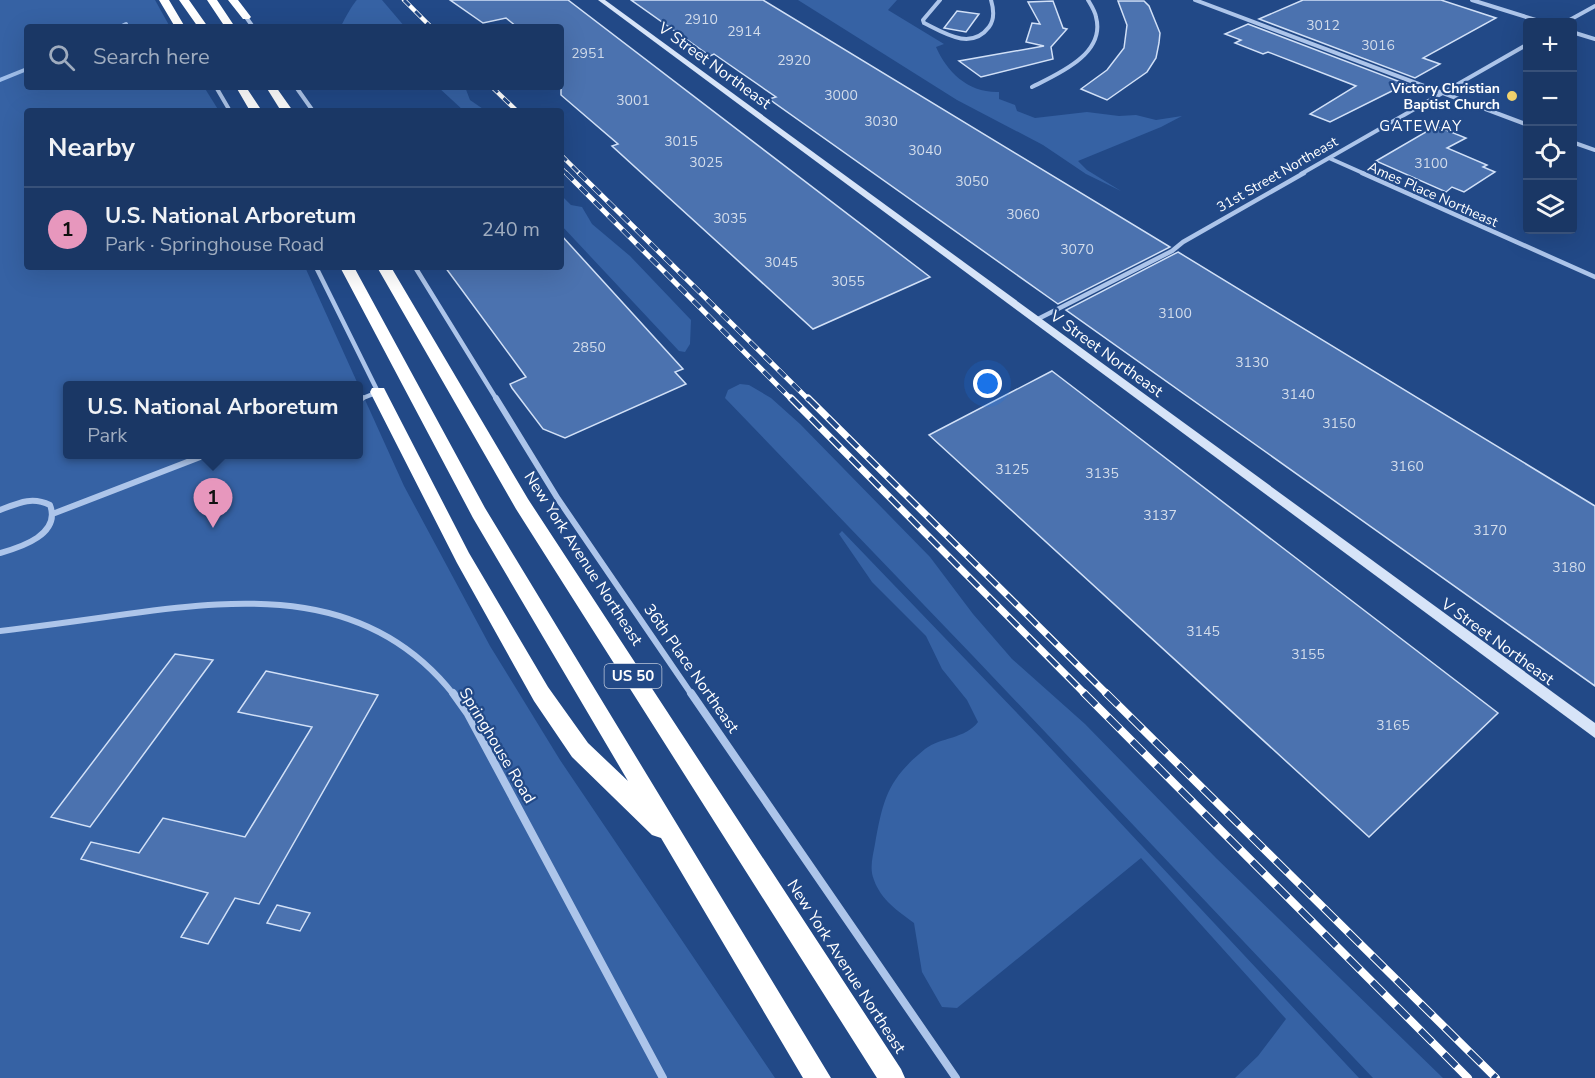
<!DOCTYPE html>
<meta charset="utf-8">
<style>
body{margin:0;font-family:"Nunito Sans",sans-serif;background:#27426e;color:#f1f3f6}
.controls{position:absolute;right:18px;top:18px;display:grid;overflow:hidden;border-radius:6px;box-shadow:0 6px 24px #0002}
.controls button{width:54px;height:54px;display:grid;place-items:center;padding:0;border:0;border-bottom:2px solid #385179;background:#1a3765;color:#f1f3f6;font:30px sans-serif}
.you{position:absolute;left:988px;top:384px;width:21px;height:21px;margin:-15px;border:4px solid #fff;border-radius:50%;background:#1a73e8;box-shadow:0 0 0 9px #1a73e833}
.badge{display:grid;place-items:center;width:39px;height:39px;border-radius:50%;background:#e797bd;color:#111;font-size:20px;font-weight:700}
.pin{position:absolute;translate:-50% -50px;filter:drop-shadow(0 2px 3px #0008)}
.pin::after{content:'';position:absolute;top:32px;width:21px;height:18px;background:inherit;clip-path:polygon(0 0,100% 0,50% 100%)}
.popup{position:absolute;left:63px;top:381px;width:300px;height:78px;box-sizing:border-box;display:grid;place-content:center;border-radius:6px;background:#1a3765;filter:drop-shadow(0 2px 4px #0005);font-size:20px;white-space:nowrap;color:#9facbf}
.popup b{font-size:22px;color:#f1f3f6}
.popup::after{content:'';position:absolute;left:50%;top:100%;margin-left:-12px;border:12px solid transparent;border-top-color:#1a3765}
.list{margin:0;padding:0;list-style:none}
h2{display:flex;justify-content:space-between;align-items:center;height:78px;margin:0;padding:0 24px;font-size:26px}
h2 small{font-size:20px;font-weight:400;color:#9facbf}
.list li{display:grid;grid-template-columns:39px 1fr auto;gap:18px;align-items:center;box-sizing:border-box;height:84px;padding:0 24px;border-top:2px solid #385179}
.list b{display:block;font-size:22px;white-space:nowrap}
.list p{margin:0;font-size:20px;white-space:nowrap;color:#9facbf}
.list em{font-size:20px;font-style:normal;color:#9facbf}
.icon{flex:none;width:33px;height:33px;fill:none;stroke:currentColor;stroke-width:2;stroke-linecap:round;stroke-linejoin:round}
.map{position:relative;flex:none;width:1595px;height:1078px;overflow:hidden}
.search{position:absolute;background:#1a3765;box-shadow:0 6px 24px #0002;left:24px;top:24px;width:540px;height:66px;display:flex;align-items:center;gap:15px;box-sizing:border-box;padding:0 21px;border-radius:6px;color:#9facbf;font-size:22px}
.panel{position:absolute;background:#1a3765;box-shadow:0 6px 24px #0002;left:24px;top:108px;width:540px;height:162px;border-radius:6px}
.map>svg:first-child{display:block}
.green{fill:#3662a4;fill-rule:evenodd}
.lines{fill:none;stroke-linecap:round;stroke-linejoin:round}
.stream{stroke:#a0bfeb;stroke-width:4}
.building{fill:#4b72af;stroke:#d1e0f7;stroke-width:1.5}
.street-far3{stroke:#adc5ea;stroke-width:4}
.street-far2{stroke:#adc5ea;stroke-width:4.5}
.street-far1{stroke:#adc5ea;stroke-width:6}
.street{stroke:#adc5ea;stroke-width:8}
.secondary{fill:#d7e4f8;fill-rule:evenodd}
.highway{fill:#fff;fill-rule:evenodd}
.rail-far3-casing{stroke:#fff;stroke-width:4.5}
.rail-far2-casing{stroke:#fff;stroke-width:5}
.rail-far1-casing{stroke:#fff;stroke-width:7}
.rail-casing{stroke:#fff;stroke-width:8}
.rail-far3{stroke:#224987;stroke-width:3;stroke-dasharray:8;stroke-linecap:butt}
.rail-far2{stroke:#224987;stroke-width:4;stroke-dasharray:10;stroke-linecap:butt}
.rail-far1{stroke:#224987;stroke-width:4.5;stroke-dasharray:14;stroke-linecap:butt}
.rail{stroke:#224987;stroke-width:6;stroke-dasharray:17;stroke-linecap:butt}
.poi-dot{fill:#f6d66f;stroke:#224987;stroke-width:2}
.labels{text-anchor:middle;stroke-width:4.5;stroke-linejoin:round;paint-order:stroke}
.number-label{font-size:14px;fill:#d2dceb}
.far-poi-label{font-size:14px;font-weight:bold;fill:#fff;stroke:#224987;text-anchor:end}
.far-street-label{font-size:14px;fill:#fff;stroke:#224987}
.far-neighbourhood-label{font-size:15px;letter-spacing:1.5px;fill:#fff;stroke:#224987}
.shield{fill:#224987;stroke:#bdc8db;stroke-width:1.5}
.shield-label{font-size:15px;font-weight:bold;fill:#fff}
.street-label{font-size:16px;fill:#fff;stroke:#224987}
</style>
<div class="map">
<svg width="1595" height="1078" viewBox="0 0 1595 1078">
<rect width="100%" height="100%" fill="#224987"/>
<!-- green -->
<path class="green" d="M0,0H155L170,27H27V87H204L219,111H27V267H305L404,486L490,646L560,760L775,1078H0ZM68,386H358V454H68Z
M357,0H382L405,27H341C342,23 354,2 357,0Z
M798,0H897L888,10L944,44L936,47C947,72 968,93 999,92V99L1015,105L1017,111L1035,118L1087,112L1119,116L1136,115L1156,120L1182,116L1161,127L1078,161L1087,170L1121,191L1086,174L1043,145L957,100Z
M438,87H465L470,100L486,111H464Z
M561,195L571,205L582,207L592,224L630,256L691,320L690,344L685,352L679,351L561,225Z
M740,384L749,385L771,398L800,424L930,557L973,614L1012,659L1085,724L1216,858L1443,1078H1373L973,656L725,398L728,390Z
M842,531L1041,738L1359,1078H1235L1258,1056L1286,1019L1141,858L957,1008L942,1007L922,972L914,923C898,911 881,900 874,880C869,868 873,856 875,844C883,799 888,779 925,749C941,737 965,739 978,722L967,700L942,669L926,636L872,582L839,534Z"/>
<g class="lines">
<!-- stream -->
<path class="stream" d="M120,27L126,24
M0,80L27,69"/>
</g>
<!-- building -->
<path class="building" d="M450,0H568L930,277L813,329L612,146L618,144L561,95V27H517L506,18L483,23Z
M631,0H763L1170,247L1058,304L769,99L776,97L714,54L710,56Z
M1303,0H1441L1496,18L1423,58L1440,64L1415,78L1259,19Z
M1053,1L1063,28L1067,29L1051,47L1053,59L981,77L959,61L1044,46L1026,42L1032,23L1040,24L1028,2Z
M1118,1H1144L1149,6L1160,33L1159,43L1156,58L1147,72L1107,100L1081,89L1107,70L1124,48L1127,25Z
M957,11L979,14L966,32L944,28Z
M1248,24L1406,84L1330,122L1310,114L1356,86L1268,52L1263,54L1235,43L1241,40L1225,34Z
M1436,126L1466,138L1447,148L1487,165L1483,167L1495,172L1464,192L1452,187L1446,192L1376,161Z
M561,235L683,369L675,372L686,384L565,438L543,429L512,388L510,384L526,377L445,267H561Z
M1178,252L1595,506V686L1066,310Z
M1052,371L1498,713L1369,837L929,435Z
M175,654L213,660L90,827L51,817Z
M266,671L378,695L259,904L235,898L208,944L181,937L208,893L81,859L91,842L139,853L163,818L245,837L312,727L238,712Z
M277,905L310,913L300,931L267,923Z"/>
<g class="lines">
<!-- street-far3 -->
<path class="street-far3" d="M940,0L923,20L924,23C944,33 971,51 989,27C995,19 994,10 991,0
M1195,0L1528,125
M1472,0L1542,22
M246,17L253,27
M1566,22L1595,6
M1572,32L1595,39
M216,87L230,111
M296,87L313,111
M1032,87C1058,74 1106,54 1096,17C1095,11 1091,5 1088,0
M1572,142L1595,150
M1329,158L1365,174
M1301,174L1528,44"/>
<!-- street-far2 -->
<path class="street-far2" d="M1362,173L1595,277
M316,267L378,392L358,400
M415,267L497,400
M1036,320L1172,251L1183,242L1304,173"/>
<!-- street-far1 -->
<path class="street-far1" d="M496,398L558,499L692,695
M358,400L362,398
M0,510C18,503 32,496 50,505C61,534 22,547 0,553
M55,513L208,454
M0,631C42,626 85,620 127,614C248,597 370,588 454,695"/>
<!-- street -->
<path class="street" d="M453,693L468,714L663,1078
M691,693L956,1078"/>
<!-- secondary -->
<path class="secondary" d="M598,0H605L1595,723V738Z"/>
<!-- highway -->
<path class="highway" d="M159,0H169L185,27H175Z
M179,0H189L208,27H198Z
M207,0H217L235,27H225Z
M228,0H238L251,17L249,19H243Z
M236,87H246L262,111H250Z
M266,87H276L293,111H281Z
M340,267H354L485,508L831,1078H803L661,838L652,835L572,757L534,701L457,563L370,392L372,388H384L386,392L469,553L548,687L588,743L628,781L473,518Z
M377,267H391L528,499L901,1069L905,1078H877L516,509Z"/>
<!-- rail-far3 casing -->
<g class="rail-far3-casing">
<path id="rail-far3" d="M404,0L431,27
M492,87L517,111
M561,155L580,174
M561,168L567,174"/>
</g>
<!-- rail-far2 casing -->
<g class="rail-far2-casing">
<path id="rail-far2" d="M566,173L792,400
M579,173L809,400"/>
</g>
<!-- rail-far1 casing -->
<g class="rail-far1-casing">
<path id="rail-far1" d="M791,398L1086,695
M808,398L1108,695"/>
</g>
<!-- rail casing -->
<g class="rail-casing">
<path id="rail" d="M1084,693L1468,1078
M1106,693L1496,1078"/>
</g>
<!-- rail-far3 -->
<use href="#rail-far3" class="rail-far3"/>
<!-- rail-far2 -->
<use href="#rail-far2" class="rail-far2"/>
<!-- rail-far1 -->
<use href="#rail-far1" class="rail-far1"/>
<!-- rail -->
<use href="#rail" class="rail"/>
</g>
<!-- markers -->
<circle class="poi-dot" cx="1512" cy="96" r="6"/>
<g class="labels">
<!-- number labels -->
<g class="number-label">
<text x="701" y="24">2910</text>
<text x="1323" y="30">3012</text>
<text x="744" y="36">2914</text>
<text x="1378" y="50">3016</text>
<text x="588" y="58">2951</text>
<text x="794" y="65">2920</text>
<text x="841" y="100">3000</text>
<text x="633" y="105">3001</text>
<text x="881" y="126">3030</text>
<text x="681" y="146">3015</text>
<text x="925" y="155">3040</text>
<text x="706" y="167">3025</text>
<text x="1431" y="168">3100</text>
<text x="972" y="186">3050</text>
<text x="1023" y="219">3060</text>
<text x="730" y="223">3035</text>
<text x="1077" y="254">3070</text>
<text x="781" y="267">3045</text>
<text x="848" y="286">3055</text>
<text x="1175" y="318">3100</text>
<text x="589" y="352">2850</text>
<text x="1252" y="367">3130</text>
<text x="1298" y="399">3140</text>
<text x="1339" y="428">3150</text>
<text x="1407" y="471">3160</text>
<text x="1012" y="474">3125</text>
<text x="1102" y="478">3135</text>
<text x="1160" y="520">3137</text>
<text x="1490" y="535">3170</text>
<text x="1569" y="572">3180</text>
<text x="1203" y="636">3145</text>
<text x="1308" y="659">3155</text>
<text x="1393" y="730">3165</text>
</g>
<!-- far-poi labels -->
<g class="far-poi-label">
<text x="1500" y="93">Victory Christian<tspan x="1500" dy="16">Baptist Church</tspan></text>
</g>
<!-- far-street labels -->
<g class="far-street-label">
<text transform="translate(1277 174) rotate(-30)" y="5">31st Street Northeast</text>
<text transform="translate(1433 194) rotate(24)" y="5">Ames Place Northeast</text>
</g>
<!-- far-neighbourhood labels -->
<g class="far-neighbourhood-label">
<text x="1421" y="131">GATEWAY</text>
</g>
<!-- shield labels -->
<rect class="shield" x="604.5" y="664" width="57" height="24" rx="4.5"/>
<g class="shield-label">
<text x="633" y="681">US 50</text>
</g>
<!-- street labels -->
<g class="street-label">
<text transform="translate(715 65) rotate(36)" y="6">V Street Northeast</text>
<text transform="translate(1107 353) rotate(36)" y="6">V Street Northeast</text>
<text transform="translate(584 558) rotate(57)" y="6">New York Avenue Northeast</text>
<text transform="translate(1498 641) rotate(36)" y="6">V Street Northeast</text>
<text transform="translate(692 668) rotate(55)" y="6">36th Place Northeast</text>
<text transform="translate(498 745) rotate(59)" y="6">Springhouse Road</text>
<text transform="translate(847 966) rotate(57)" y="6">New York Avenue Northeast</text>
</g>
</g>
</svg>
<div class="controls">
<button>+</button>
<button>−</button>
<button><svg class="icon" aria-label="locate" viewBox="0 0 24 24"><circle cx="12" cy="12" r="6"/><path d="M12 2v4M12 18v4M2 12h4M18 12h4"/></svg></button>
<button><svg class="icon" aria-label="layers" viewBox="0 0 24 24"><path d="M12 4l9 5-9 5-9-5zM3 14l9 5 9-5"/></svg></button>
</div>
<div class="you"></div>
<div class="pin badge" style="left:213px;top:528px">1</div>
<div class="popup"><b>U.S. National Arboretum</b>Park</div>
<div class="search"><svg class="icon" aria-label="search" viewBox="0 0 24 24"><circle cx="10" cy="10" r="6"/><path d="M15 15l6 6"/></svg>Search here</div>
<section class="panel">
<h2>Nearby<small></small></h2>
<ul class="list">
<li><span class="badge">1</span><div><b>U.S. National Arboretum</b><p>Park · Springhouse Road</p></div><em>240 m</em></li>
</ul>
</section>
</div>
